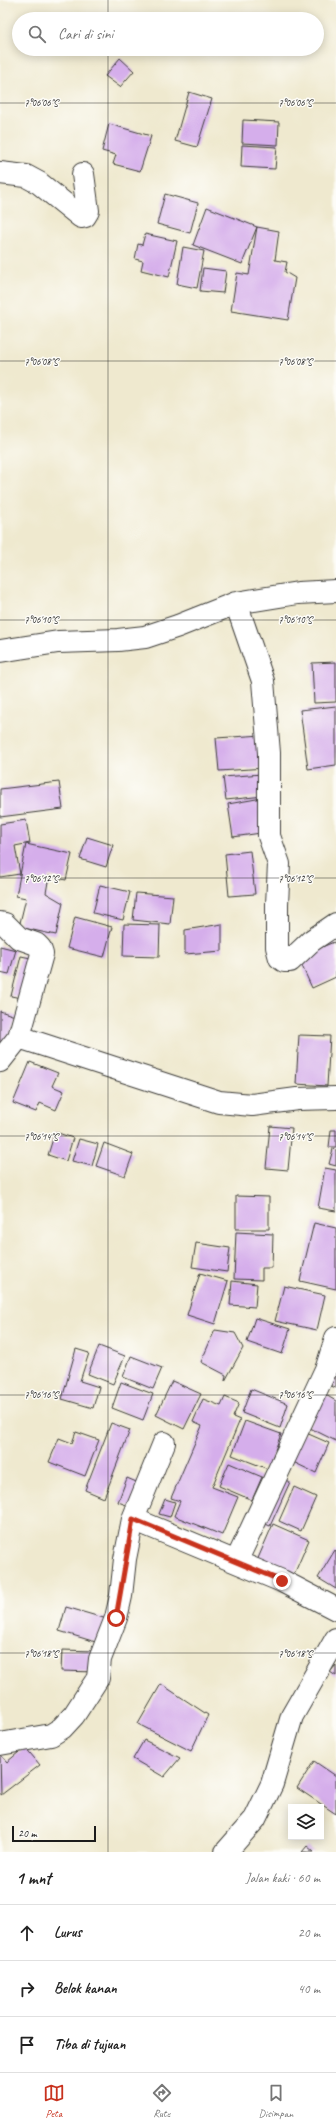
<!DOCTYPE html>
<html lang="id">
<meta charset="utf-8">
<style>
body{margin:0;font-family:Caveat,sans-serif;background:#f6f6f6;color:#222}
.controls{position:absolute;right:12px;bottom:12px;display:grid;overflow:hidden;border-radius:0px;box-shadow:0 2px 10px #0003}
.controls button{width:36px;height:36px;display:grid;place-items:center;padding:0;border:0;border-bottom:1px solid #e0e0e0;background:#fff;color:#222;font:20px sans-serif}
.scale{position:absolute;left:12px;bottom:10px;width:84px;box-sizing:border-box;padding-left:4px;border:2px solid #1c1c1c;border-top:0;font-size:11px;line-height:14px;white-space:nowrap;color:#1c1c1c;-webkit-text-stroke:3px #fdfcf7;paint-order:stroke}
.stop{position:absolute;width:12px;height:12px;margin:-9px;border:3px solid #c8321e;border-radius:50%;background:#fff}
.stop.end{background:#c8321e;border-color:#fff;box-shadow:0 1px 4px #0008}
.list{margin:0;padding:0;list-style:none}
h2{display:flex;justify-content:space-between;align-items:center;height:52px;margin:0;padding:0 16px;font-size:17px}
h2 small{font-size:13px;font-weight:400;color:#767676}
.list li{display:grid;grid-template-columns:26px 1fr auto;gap:12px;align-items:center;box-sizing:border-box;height:56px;padding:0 16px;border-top:1px solid #e0e0e0}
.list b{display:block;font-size:15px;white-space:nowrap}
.list em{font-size:13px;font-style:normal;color:#767676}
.icon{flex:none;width:22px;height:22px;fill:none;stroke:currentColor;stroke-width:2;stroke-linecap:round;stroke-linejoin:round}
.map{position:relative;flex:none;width:336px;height:1852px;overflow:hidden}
.search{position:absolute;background:#fff;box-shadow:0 2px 10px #0003;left:12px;right:12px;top:12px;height:44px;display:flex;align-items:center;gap:10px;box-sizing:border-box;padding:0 14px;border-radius:22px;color:#767676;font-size:15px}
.sheet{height:220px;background:#fff}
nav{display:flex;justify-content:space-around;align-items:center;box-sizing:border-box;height:56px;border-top:1px solid #e0e0e0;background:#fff;font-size:11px;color:#767676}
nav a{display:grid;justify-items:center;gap:2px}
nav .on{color:#c8321e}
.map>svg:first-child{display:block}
.building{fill:#d5aeeb}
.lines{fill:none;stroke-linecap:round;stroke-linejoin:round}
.minor-casing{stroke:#3c3b37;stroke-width:24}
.minor{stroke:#fff;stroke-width:22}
.route{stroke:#c8321e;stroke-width:5}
.ticks{fill:none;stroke:#1c1c1c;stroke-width:1;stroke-opacity:0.45}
.ticks-label{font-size:10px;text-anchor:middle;fill:#1c1c1c;stroke:#fdfcf7;stroke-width:3;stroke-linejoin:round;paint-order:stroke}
</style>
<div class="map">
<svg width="336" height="1852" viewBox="0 0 336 1852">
<rect width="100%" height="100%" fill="#fdfcf7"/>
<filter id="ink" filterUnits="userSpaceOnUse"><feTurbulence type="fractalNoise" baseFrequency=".025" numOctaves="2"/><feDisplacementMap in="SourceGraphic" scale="8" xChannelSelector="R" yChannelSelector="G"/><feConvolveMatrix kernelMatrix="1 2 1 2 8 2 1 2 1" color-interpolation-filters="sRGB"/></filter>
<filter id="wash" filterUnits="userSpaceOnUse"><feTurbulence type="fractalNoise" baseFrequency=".012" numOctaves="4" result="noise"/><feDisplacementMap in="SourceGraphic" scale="16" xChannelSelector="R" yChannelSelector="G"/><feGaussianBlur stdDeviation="0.9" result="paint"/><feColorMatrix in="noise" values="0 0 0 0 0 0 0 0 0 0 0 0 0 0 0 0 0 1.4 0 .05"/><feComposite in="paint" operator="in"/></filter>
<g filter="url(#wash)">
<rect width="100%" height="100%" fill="#efe9cf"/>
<g id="blocks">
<!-- building -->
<path class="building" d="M120,58L134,71L120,87L105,76Z
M189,92L212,99L197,147L175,141Z
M243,120L279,122L278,145L242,143Z
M109,124L151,136L140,171L113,164L116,155L102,151Z
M242,145L277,147L275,169L241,167Z
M165,194L198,203L190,233L157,224Z
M207,207L257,227L279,231L275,260L287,262L285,272L295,278L288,320L231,311L237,273L249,275L257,227L242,264L193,245Z
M145,234L177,241L169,277L141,270L143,261L135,259L138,244L142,245Z
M183,247L204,251L197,288L177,284Z
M203,268L226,271L223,293L200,291Z
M336,662V702L314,703L312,663Z
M336,706V765L308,769L300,710Z
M263,735L266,768L219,771L216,738Z
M262,774L264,796L226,800L223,777Z
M59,782L63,809L0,817V789Z
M262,798L268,832L233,837L228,804Z
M26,820L30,843L15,846L20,874L0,877V824Z
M87,837L113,845L106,867L80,859Z
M26,844L72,854L66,880L49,876L46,893L63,903L56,935L19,927L26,898L16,896Z
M250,851L255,894L229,896L225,854Z
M100,885L130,892L123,920L93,913Z
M136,893L173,896L170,924L133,920Z
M75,917L112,927L104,957L67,948Z
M124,924L160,925L159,957L123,956Z
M222,924V951L185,954V930Z
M334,942L336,946V977L312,988L298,957Z
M0,946L16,950L9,974L0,972Z
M21,956L36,959L26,999L11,996Z
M0,1011L18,1017L0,1054Z
M299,1035L330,1036L327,1086L296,1084Z
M30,1062L58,1073L52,1086L64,1091L56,1110L40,1103L36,1112L13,1103Z
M270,1126L292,1128L288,1170L266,1168Z
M331,1130H336V1147H329Z
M55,1132L73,1138L66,1161L48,1155Z
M79,1139L98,1144L92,1166L72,1161Z
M104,1143L133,1154L125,1176L96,1166Z
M333,1149L336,1150V1166L329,1164Z
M325,1168L336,1170V1211L318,1208Z
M236,1196L269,1197V1229H236Z
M314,1223L336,1228V1289L300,1281Z
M236,1232L273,1234L272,1268H262V1280L234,1279Z
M196,1243L230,1248L227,1272L192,1267Z
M200,1273L228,1281L215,1324L187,1315Z
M232,1281L257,1284L255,1307L230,1305Z
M284,1286L325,1295L317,1330L275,1321Z
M255,1318L290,1329L282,1354L247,1342Z
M215,1330L235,1333L243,1348L225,1381L226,1375L201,1362Z
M99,1346L125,1356L113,1384L88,1374Z
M76,1349L89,1353L80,1381L99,1387L93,1408L62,1399Z
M131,1356L162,1368L153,1389L123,1377Z
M336,1361V1388L326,1384Z
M172,1381L201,1394L184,1429L156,1415Z
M121,1382L153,1394L143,1420L112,1408Z
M251,1389L288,1404L280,1428L242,1413Z
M324,1394L336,1401V1441L308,1427Z
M225,1397L239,1403L233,1417L240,1420L212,1487L238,1497L222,1535L174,1516L180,1501L171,1498L202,1426L193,1422L203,1399L221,1406Z
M245,1421L281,1434L268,1469L232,1455Z
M111,1423L130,1430L104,1498L85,1490Z
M76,1432L99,1440L85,1476L49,1462L59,1438L72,1443Z
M304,1432L329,1443L316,1473L291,1461Z
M229,1463L262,1477L252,1500L219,1486Z
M278,1477L290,1482L270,1526L259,1521Z
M127,1478L141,1484L132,1507L118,1502Z
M294,1487L316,1497L301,1531L279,1521Z
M165,1499L175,1502L170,1517L159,1514Z
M273,1524L309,1540L292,1579L256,1563Z
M335,1550L336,1551V1589L318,1578Z
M66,1607L107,1619L99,1643L59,1631Z
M62,1650L95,1651V1672L61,1671Z
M336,1665V1676L330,1672Z
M161,1684L208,1715L191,1751L138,1724Z
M144,1740L180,1758L164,1777L133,1759Z
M25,1747L40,1765L1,1795L0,1754L7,1762Z
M314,1761L336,1776V1814L297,1788Z
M307,1846L314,1852H302Z"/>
</g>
</g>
<g filter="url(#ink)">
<use href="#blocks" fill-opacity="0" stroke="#3c3b37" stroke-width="1"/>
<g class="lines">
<!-- minor casing -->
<g class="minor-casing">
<path id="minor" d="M0,173L26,176L39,183L81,217L85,216L88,211L83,174
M236,603L263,681L269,753V836L279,864L277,904V947L280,958L284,961H290L311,941L336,924
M0,651L58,642L118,640L145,637L178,626L236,603L298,593L336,591
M0,923L5,924L19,938L36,944L40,948L42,954L19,1037L219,1102L252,1105L297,1099L336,1098
M0,1061L19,1037
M133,1519L282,1581L336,1609
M236,1562L327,1367L336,1338
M0,1744L51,1735L62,1728L74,1715L98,1678L100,1659L116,1618L121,1596L125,1559L133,1519L164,1443
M226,1852L255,1819L272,1784L292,1716L336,1639"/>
</g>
<!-- minor -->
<use href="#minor" class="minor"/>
</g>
</g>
<g class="lines" filter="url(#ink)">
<!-- route -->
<path class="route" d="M116,1618L133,1519L282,1581"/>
</g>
<!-- ticks -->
<path class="ticks" d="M108,0V19M108,49V1852M0,103H336M0,361H336M0,620H336M0,878H336M0,1136H336M0,1395H336M0,1653H336"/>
<g class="ticks-label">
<text x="41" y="106">7°06'06"S</text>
<text x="295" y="106">7°06'06"S</text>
<text x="41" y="365">7°06'08"S</text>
<text x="295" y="365">7°06'08"S</text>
<text x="41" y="623">7°06'10"S</text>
<text x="295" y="623">7°06'10"S</text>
<text x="41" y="882">7°06'12"S</text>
<text x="295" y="882">7°06'12"S</text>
<text x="41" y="1140">7°06'14"S</text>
<text x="295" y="1140">7°06'14"S</text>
<text x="41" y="1398">7°06'16"S</text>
<text x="295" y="1398">7°06'16"S</text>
<text x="41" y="1657">7°06'18"S</text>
<text x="295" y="1657">7°06'18"S</text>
</g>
</svg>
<div class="controls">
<button><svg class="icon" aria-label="layers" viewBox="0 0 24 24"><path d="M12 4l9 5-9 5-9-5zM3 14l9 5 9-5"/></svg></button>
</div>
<div class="scale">20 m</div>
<div class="stop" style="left:116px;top:1618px"></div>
<div class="stop end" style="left:282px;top:1581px"></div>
<div class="search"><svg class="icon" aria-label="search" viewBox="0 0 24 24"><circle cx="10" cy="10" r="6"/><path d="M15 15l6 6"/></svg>Cari di sini</div>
</div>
<section class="sheet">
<h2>1 mnt<small>Jalan kaki · 60 m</small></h2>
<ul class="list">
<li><svg class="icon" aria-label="ahead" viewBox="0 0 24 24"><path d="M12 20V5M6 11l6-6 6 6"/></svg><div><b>Lurus</b></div><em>20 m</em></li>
<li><svg class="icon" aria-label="right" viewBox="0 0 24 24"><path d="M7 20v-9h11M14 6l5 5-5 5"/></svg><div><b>Belok kanan</b></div><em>40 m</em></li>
<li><svg class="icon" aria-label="arrive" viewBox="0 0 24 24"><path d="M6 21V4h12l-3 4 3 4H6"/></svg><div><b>Tiba di tujuan</b></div></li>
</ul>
</section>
<nav>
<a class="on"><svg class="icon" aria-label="map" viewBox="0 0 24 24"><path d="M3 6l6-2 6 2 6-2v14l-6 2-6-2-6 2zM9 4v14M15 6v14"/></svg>Peta</a>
<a><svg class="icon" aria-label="directions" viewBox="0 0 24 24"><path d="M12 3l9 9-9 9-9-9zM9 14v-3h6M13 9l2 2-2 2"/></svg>Rute</a>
<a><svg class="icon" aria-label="saved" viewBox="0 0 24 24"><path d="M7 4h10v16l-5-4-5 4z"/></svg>Disimpan</a>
</nav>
